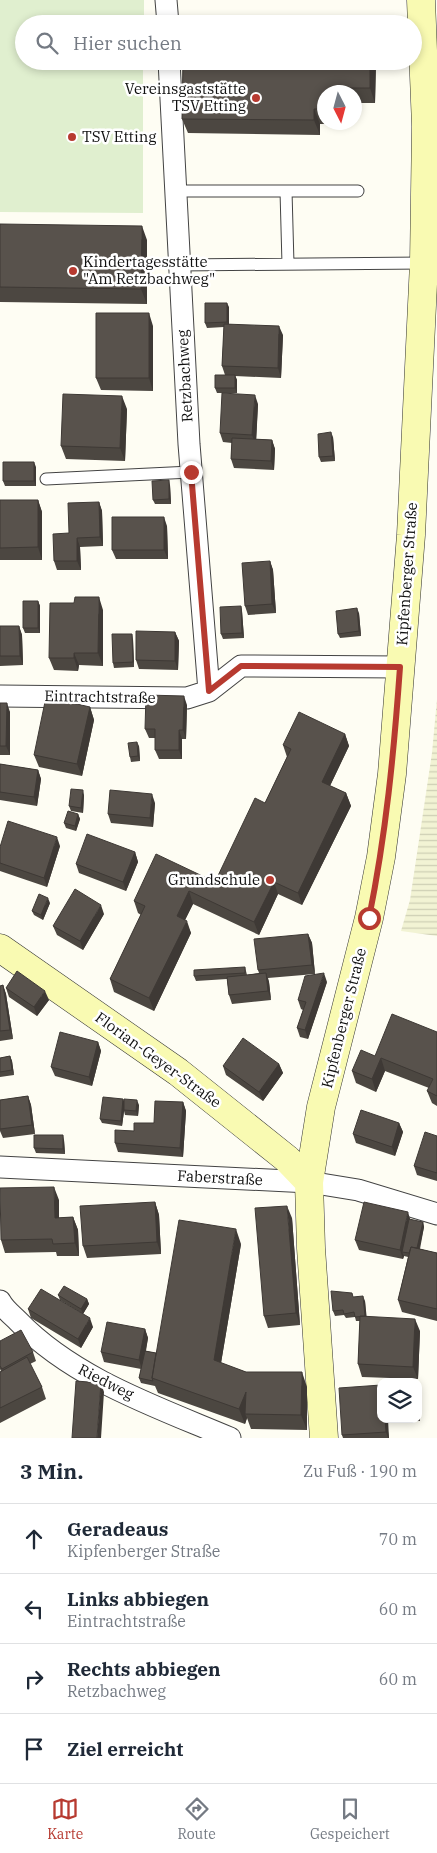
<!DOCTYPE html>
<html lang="de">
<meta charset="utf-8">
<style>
body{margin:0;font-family:"IBM Plex Serif",serif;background:#f2f2f3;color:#1f2937}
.controls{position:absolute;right:15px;bottom:15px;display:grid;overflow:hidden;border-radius:10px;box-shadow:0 2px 8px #0003}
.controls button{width:45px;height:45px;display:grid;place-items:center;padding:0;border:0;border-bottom:1px solid #e0e1e3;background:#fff;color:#1f2937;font:25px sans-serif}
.compass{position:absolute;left:317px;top:85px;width:45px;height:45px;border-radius:50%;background:#fff;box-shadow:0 2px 8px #0003;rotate:174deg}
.stop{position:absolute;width:15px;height:15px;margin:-11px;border:4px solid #b73a30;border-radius:50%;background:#fff}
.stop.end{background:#b73a30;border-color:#fff;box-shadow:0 1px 5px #0008}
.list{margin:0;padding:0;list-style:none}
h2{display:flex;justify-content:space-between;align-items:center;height:65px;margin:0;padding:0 20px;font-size:21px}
h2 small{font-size:16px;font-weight:400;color:#747a83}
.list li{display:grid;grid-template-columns:32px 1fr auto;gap:15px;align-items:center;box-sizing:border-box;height:70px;padding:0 20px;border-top:1px solid #e0e1e3}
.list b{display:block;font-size:19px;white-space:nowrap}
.list p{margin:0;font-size:16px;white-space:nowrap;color:#747a83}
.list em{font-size:16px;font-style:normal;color:#747a83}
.icon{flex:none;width:28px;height:28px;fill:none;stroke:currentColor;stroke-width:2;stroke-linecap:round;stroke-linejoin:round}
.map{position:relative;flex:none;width:437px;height:1438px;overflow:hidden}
.search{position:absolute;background:#fff;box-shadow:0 2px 8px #0003;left:15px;right:15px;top:15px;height:55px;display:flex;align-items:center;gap:12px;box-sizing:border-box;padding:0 18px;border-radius:28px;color:#747a83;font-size:19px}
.sheet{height:345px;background:#fff}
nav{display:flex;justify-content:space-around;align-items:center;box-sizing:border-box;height:70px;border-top:1px solid #e0e1e3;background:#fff;font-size:14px;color:#747a83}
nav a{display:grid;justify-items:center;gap:2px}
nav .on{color:#b73a30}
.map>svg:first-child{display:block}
.farmland{fill:url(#farmland-rules)}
.pitch{fill:#e0efcf}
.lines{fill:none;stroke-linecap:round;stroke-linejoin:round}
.lane-casing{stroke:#434343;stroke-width:13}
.street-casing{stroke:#434343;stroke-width:23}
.secondary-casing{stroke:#323232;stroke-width:29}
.lane{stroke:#fff;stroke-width:11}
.street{stroke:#fff;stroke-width:21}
.secondary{stroke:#f9fab2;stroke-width:28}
.wall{fill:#4c4741}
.shaded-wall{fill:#3e3935}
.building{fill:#58524c;stroke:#3e3935}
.route{stroke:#b73a30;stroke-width:6}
.poi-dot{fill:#b73a30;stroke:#fff;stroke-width:2}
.labels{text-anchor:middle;stroke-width:5;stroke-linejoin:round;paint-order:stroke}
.poi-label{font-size:15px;fill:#101010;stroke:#fff;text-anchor:end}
.street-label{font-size:15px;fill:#101010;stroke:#fff}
</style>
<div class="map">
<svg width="437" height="1438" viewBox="0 0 437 1438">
<defs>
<pattern id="farmland-rules" width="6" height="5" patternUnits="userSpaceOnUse" patternTransform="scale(1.25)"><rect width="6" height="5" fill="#f2f3d4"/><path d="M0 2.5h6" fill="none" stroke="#cecfb5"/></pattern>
</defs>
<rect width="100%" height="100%" fill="#fefdf3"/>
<!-- farmland -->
<path class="farmland" d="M437,699V936L401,931L410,900L432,753Z"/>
<!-- pitch -->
<path class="pitch" d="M0,0H144V24H24V61H143V213L0,212Z"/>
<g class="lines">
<!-- lane casing -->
<g class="lane-casing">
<path id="lane" d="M176,191H358
M286,191L288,264
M179,265L424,263
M46,479L191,472"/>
</g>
<!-- street casing -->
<g class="street-casing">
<path id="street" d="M166,0L168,24
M169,61L189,444L209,691
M0,696L187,698L209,691L241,666L400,667
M0,1167L309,1182L358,1190L437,1214
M0,1301C4,1309 12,1315 18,1321C74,1379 157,1407 230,1438"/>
</g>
<!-- secondary casing -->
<g class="secondary-casing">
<path id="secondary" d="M0,948L178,1072L287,1159L309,1182
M324,1438L311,1248L309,1182L321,1107L369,918L381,857L392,774L411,535L424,263L426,126L421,0"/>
</g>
<!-- lane -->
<use href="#lane" class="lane"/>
<!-- street -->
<use href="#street" class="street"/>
<!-- secondary -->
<use href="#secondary" class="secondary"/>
</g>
<!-- wall -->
<path class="wall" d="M183,61H376L375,103H356V112H354V92H324V122H345V124H320V135L188,133L182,119Z
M0,224L147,240V304L0,302Z
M229,307V324L283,335L281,378L235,376L237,380V393H217L215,388L225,375L222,366L224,327L207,328L205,323Z
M153,326V391L101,390L96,378Z
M258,404L256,439L272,440L275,449L274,470L234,468L231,459L232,443L223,442L220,433Z
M127,409L125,461L66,459L61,446Z
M333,437L335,461L321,462L319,457Z
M36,467V486H5L3,481Z
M170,485L171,504H155L153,500Z
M0,500H38L42,512V560H0Z
M99,502L102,511L103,546L80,547L81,570H57L54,561L69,533Z
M167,526L168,559H116L112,550Z
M270,561L273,570L276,613L248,615L245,606Z
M38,601L40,606V633H25L23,628Z
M241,606L242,611L244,638L223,639L221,634Z
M103,610V666L79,665L78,671L54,670L49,658Z
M359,613L361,636L340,638L338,634Z
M0,626H19L22,635L23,665L0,666Z
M175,632L179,641L178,670L139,669L136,660Z
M133,639L134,667L114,668L113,663Z
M0,703L10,712V755H0Z
M187,705L186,739H182V759H159L155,750V738H149L145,729Z
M90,707L94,720L82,776L39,767L34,755Z
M345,734L349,746L330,786L346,793L351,806L302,905L278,894L259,935L193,904L185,920L191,933L154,1011L114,992L110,979L141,915L138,913L134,901L215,882L265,803L287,757L283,745Z
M139,746L140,761L131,762L130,757Z
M0,764L38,770L41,779L37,806L0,800Z
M84,795L83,813L71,811L69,806Z
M155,803L153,827L111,823L108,814Z
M78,814L80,819L76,831L66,828L64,823Z
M60,846L47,887L0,871V847Z
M135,852L138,862L126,891L79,873L76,864Z
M50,903L43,920L34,915L32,911Z
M104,914L83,950L57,935L53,926Z
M308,934L312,943L315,974L268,978L269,982L271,1000L232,1004L229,995L227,979L196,981L194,976L245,967L247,975L259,973L258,970Z
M327,982L308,1039L300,1037L297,1028L303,1010L301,1009L298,1000Z
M3,985L6,994L13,1039L0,1041V986Z
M6,988L49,1000L37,1016L9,997Z
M437,1032V1106L432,1103L427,1091L429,1088L385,1071L376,1092L356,1083L352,1071L375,1056Z
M98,1042L101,1051L92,1086L55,1076L51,1067Z
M10,1056L12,1061L14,1075L0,1077V1058Z
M279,1064L283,1073L263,1101L226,1075L223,1066Z
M28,1096L31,1105L35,1134L3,1138L0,1131V1100Z
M123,1099L124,1102L139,1105L138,1116L125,1115L124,1111L122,1126L102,1123L100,1119Z
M183,1102L186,1111L183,1157L118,1152L115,1143L134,1131L154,1123Z
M399,1123L403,1132L395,1156L356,1143L353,1134Z
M437,1136V1181L417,1175L414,1166Z
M64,1140L65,1154L36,1153L34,1148Z
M59,1200V1218L73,1217L78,1230L79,1256H57L56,1252L5,1253L1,1240Z
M155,1202L159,1215L161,1254L87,1258L83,1246Z
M292,1218L300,1325L268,1328L264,1316Z
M411,1220L423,1222L424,1227L420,1249L437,1253V1321L402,1312L398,1300L408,1257L404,1256L403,1259L359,1250L355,1240Z
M241,1244L221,1363L246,1372L307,1387V1430L251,1429L247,1418L245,1424L158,1393L155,1386L141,1383L139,1378L141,1369L104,1362L101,1352L145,1329L148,1338L146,1351L156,1353Z
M58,1295L87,1299L89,1304L83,1314L60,1300Z
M354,1297L365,1301L366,1316L420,1331L418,1379L362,1377L358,1364L360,1321H356L355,1317L346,1318L344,1315L335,1316L333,1311Z
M28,1309L93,1327L81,1348L31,1318Z
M0,1341L33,1352L36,1361L30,1364L42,1387L46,1399L0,1423V1372L1,1371L0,1369Z
M381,1385L389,1438H343L342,1435Z
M418,1389L420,1395V1421L389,1420V1419H418Z"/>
<!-- shaded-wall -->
<path class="shaded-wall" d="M370,61H376L375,103L370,88Z
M354,100L356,103V112L354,109Z
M314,109L320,124V135L314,120Z
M142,226L147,240V304L141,289Z
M227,303L229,307V327L227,322Z
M149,313L153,326V391L149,378Z
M279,326L283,335L281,378L278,368Z
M235,375L237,380V393L235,388Z
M255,395L258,404L256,445L252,435Z
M122,396L127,409L125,461L120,448Z
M331,432L333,437L335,461L333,456Z
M272,440L275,449L274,470L271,461Z
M34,462L36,467V486L34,481Z
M169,480L170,485L171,504L169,499Z
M38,500L42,512V560L38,547Z
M99,502L102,511L103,546L100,537Z
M164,517L167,526L168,559L164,550Z
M77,538L80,547L81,570L77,561Z
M270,561L273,570L276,613L272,604Z
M99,597L103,610V666L98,653Z
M38,601L40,606V633L38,628Z
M241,606L242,611L244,638L242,633Z
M357,608L359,613L361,636L359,631Z
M19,626L22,635L23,665L20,656Z
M175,632L179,641L178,670L175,661Z
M132,634L133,639L134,667L133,662Z
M74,653L79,665L78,671L74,658Z
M184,696L187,705L186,739L183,730Z
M7,703L10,712V755L6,746Z
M90,707L94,720L82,776L77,764Z
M179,730L182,739V759L179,750Z
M345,734L349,746L326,794L322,782Z
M137,742L139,746L140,761L138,756Z
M38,770L41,779L37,806L34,797Z
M83,790L84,795L83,813L81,808Z
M346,793L351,806L302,905L298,893Z
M152,794L155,803L153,827L150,818Z
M78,814L80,819L76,831L75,826Z
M57,837L60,846L47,887L44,878Z
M135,852L138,862L126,891L123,882Z
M274,882L278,894L259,935L254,922Z
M189,891L193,904L181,928L177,916Z
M48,898L50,903L43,920L41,915Z
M101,905L104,914L83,950L80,941Z
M187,921L191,933L154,1011L149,998Z
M308,934L312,943L315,974L312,965Z
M266,973L269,982L271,1000L268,991Z
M324,973L327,982L308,1039L305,1030Z
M3,985L6,994L13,1039L10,1030Z
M45,991L49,1000L37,1016L34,1007Z
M98,1042L101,1051L92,1086L89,1077Z
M10,1056L12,1061L14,1075L12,1070Z
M381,1058L385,1071L376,1092L372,1079Z
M279,1064L283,1073L263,1101L259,1092Z
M28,1096L31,1105L35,1134L32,1125Z
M123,1099L125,1104L122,1126L121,1121Z
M137,1100L139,1105L138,1116L136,1111Z
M183,1102L186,1111L183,1157L180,1148Z
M399,1123L403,1132L395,1156L392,1147Z
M63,1135L64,1140L65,1154L63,1149Z
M54,1187L59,1200V1231L55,1218Z
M155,1202L159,1215L161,1254L157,1242Z
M287,1206L292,1218L300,1325L296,1313Z
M408,1212L411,1222L402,1252L404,1256L403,1259L400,1250Z
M73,1217L78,1230L79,1256L75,1243Z
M423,1222L424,1227L417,1259L415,1254Z
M236,1229L241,1244L219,1375L214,1360Z
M363,1296L365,1301L367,1320L365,1316Z
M87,1299L89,1304L83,1314L81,1309Z
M90,1318L93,1327L81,1348L78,1339Z
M415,1319L420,1331L418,1379L413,1367Z
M145,1329L148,1338L142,1369L139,1360Z
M302,1372L307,1387V1430L301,1415Z
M101,1383L104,1392L101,1438H97Z
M418,1389L420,1395V1421L418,1416Z
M246,1392L245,1414L247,1418L245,1424L239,1409Z
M385,1419H388L389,1438H388L386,1432Z"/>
<!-- building -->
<path class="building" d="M183,61H370V88H350V92H324V109H314V120L182,119Z
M0,224L142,226L141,289L0,287Z
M205,303H227V322L205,323Z
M96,313H149V378H96Z
M224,324L279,326L278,368L222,366Z
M215,375H235V388H215Z
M222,393L255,395L252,435L220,433Z
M63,394L122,396L120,448L61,446Z
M331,432L333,456L319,457L318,434Z
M232,438L272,440L271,461L231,459Z
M3,462H34V481H3Z
M169,480V499L153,500L152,481Z
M0,500H38V547L0,548Z
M99,502L100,537L77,538V561H54L53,534L69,533L68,503Z
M112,517H164V550H112Z
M270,561L272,604L245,606L242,563Z
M75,597H99L98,653H74V658H49L50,603H74Z
M23,601H38V628H23Z
M241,606L242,633L221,634L220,607Z
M357,608L359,631L338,634L336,611Z
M0,626H19L20,656H0Z
M136,631L175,632V661L136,660Z
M112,634H132L133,662L113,663Z
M146,695L184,696L183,730H179V750H155V729H145Z
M46,697L90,707L77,764L34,755Z
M0,703H7L6,746H0Z
M299,712L345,734L322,782L346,793L298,893L274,882L254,922L189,891L177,916L187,921L149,998L110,979L145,906L134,901L156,854L215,882L255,798L265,803L291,749L283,745Z
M137,742L138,756L130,757L128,743Z
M0,764L38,770L34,797L0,792Z
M71,789L83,790L81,808L69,806Z
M110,790L152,794L150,818L108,814Z
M68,811L78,814L75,826L64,823Z
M8,821L57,837L44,878L0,863V847Z
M87,834L135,852L123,882L76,864Z
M75,889L101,905L80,941L53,926Z
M39,894L48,898L41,915L32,911Z
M308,934L312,965L258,970L254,939Z
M245,967V973L194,976V970Z
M17,971L45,991L34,1007L6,988Z
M266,973L268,991L229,995L227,977Z
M324,973L305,1030L297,1028L306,1002L298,1000L305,976Z
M3,985L10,1030L0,1031V986Z
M392,1014L437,1032V1096L427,1091L433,1079L381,1058L372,1079L352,1071L361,1050L375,1056Z
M60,1032L98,1042L89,1077L51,1067Z
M243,1038L279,1064L259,1092L223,1066Z
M10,1056L12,1070L0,1072V1058Z
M28,1096L32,1125L0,1129V1100Z
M103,1097L123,1099L121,1121L100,1119Z
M124,1099L137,1100L136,1111L124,1110Z
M155,1101L183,1102L180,1148L115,1143V1130L134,1131V1123H154Z
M361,1110L399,1123L392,1147L353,1134Z
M425,1132L437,1136V1173L414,1166Z
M34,1135H63V1149L34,1148Z
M54,1187L55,1218L73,1217L75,1243L53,1244L52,1239L1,1240L0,1188Z
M155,1202L157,1242L83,1246L80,1206Z
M364,1202L408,1212L400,1250L355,1240Z
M287,1206L296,1313L264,1316L255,1208Z
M409,1219L423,1222L417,1248L411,1247L409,1253L402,1252Z
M179,1220L236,1229L214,1360L246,1372H302L301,1415L245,1414L246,1392L239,1409L152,1378Z
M411,1247L437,1253V1309L398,1300Z
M64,1286L87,1299L81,1309L58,1295Z
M41,1289L90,1318L78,1339L28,1309Z
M331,1291L352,1293L353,1297L363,1296L365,1316L355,1317L354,1312L344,1314L343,1310L333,1311Z
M360,1316L415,1319L413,1367L358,1364Z
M107,1322L145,1329L139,1360L101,1352Z
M21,1330L33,1352L2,1369L0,1366V1341Z
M145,1351L156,1353L152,1378L153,1381L139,1378Z
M27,1357L42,1387L0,1408V1372Z
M76,1381L101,1383L97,1438H72Z
M381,1385V1419H385L386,1432L342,1435L339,1388Z"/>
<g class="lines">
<!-- route -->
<path class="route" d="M191,472L209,691L241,666L400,667C394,752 386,834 369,918"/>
</g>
<!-- markers -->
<g class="poi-dot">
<circle cx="256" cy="98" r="5"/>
<circle cx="72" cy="137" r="5"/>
<circle cx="73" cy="271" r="5"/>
<circle cx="270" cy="880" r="5"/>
</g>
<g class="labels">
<!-- poi labels -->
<g class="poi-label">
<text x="246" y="94">Vereinsgaststätte<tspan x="246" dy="17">TSV Etting</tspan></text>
<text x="82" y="142" text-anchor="start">TSV Etting</text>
<text x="83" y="267" text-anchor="start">Kindertagesstätte<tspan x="83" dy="17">"Am Retzbachweg"</tspan></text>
<text x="260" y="885">Grundschule</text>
</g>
<!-- street labels -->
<g class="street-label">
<text transform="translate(185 376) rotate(-93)" y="5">Retzbachweg</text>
<text transform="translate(407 574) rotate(-86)" y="5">Kipfenberger Straße</text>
<text transform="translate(100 697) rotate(1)" y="5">Eintrachtstraße</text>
<text transform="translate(344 1018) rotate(-76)" y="5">Kipfenberger Straße</text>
<text transform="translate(158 1060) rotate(36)" y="5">Florian-Geyer-Straße</text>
<text transform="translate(220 1178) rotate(3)" y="5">Faberstraße</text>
<text transform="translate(106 1382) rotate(27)" y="5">Riedweg</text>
</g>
</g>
</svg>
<div class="controls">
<button><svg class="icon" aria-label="layers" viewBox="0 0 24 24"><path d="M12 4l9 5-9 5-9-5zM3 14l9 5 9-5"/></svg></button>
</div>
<svg class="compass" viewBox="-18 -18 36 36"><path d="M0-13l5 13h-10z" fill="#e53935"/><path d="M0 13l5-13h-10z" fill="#747a83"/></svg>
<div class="stop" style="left:369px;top:918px"></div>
<div class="stop end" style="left:191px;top:472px"></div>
<div class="search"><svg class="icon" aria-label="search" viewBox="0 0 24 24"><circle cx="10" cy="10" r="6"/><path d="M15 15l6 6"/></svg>Hier suchen</div>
</div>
<section class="sheet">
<h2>3 Min.<small>Zu Fuß · 190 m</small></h2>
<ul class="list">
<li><svg class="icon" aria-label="ahead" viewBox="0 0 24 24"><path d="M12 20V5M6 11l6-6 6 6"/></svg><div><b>Geradeaus</b><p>Kipfenberger Straße</p></div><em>70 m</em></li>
<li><svg class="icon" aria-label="left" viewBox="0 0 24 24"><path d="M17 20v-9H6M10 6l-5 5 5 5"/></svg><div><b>Links abbiegen</b><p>Eintrachtstraße</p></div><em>60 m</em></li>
<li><svg class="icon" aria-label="right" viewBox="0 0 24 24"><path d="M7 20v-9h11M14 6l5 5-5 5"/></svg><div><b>Rechts abbiegen</b><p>Retzbachweg</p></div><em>60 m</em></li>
<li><svg class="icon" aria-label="arrive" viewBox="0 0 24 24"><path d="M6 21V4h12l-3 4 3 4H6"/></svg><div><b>Ziel erreicht</b></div></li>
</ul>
</section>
<nav>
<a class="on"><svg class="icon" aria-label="map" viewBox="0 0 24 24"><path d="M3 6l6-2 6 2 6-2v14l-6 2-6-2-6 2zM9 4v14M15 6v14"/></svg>Karte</a>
<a><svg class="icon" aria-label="directions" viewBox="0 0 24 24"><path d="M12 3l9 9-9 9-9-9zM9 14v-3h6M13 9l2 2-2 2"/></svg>Route</a>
<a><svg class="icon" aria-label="saved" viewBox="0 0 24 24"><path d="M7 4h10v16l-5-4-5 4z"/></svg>Gespeichert</a>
</nav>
